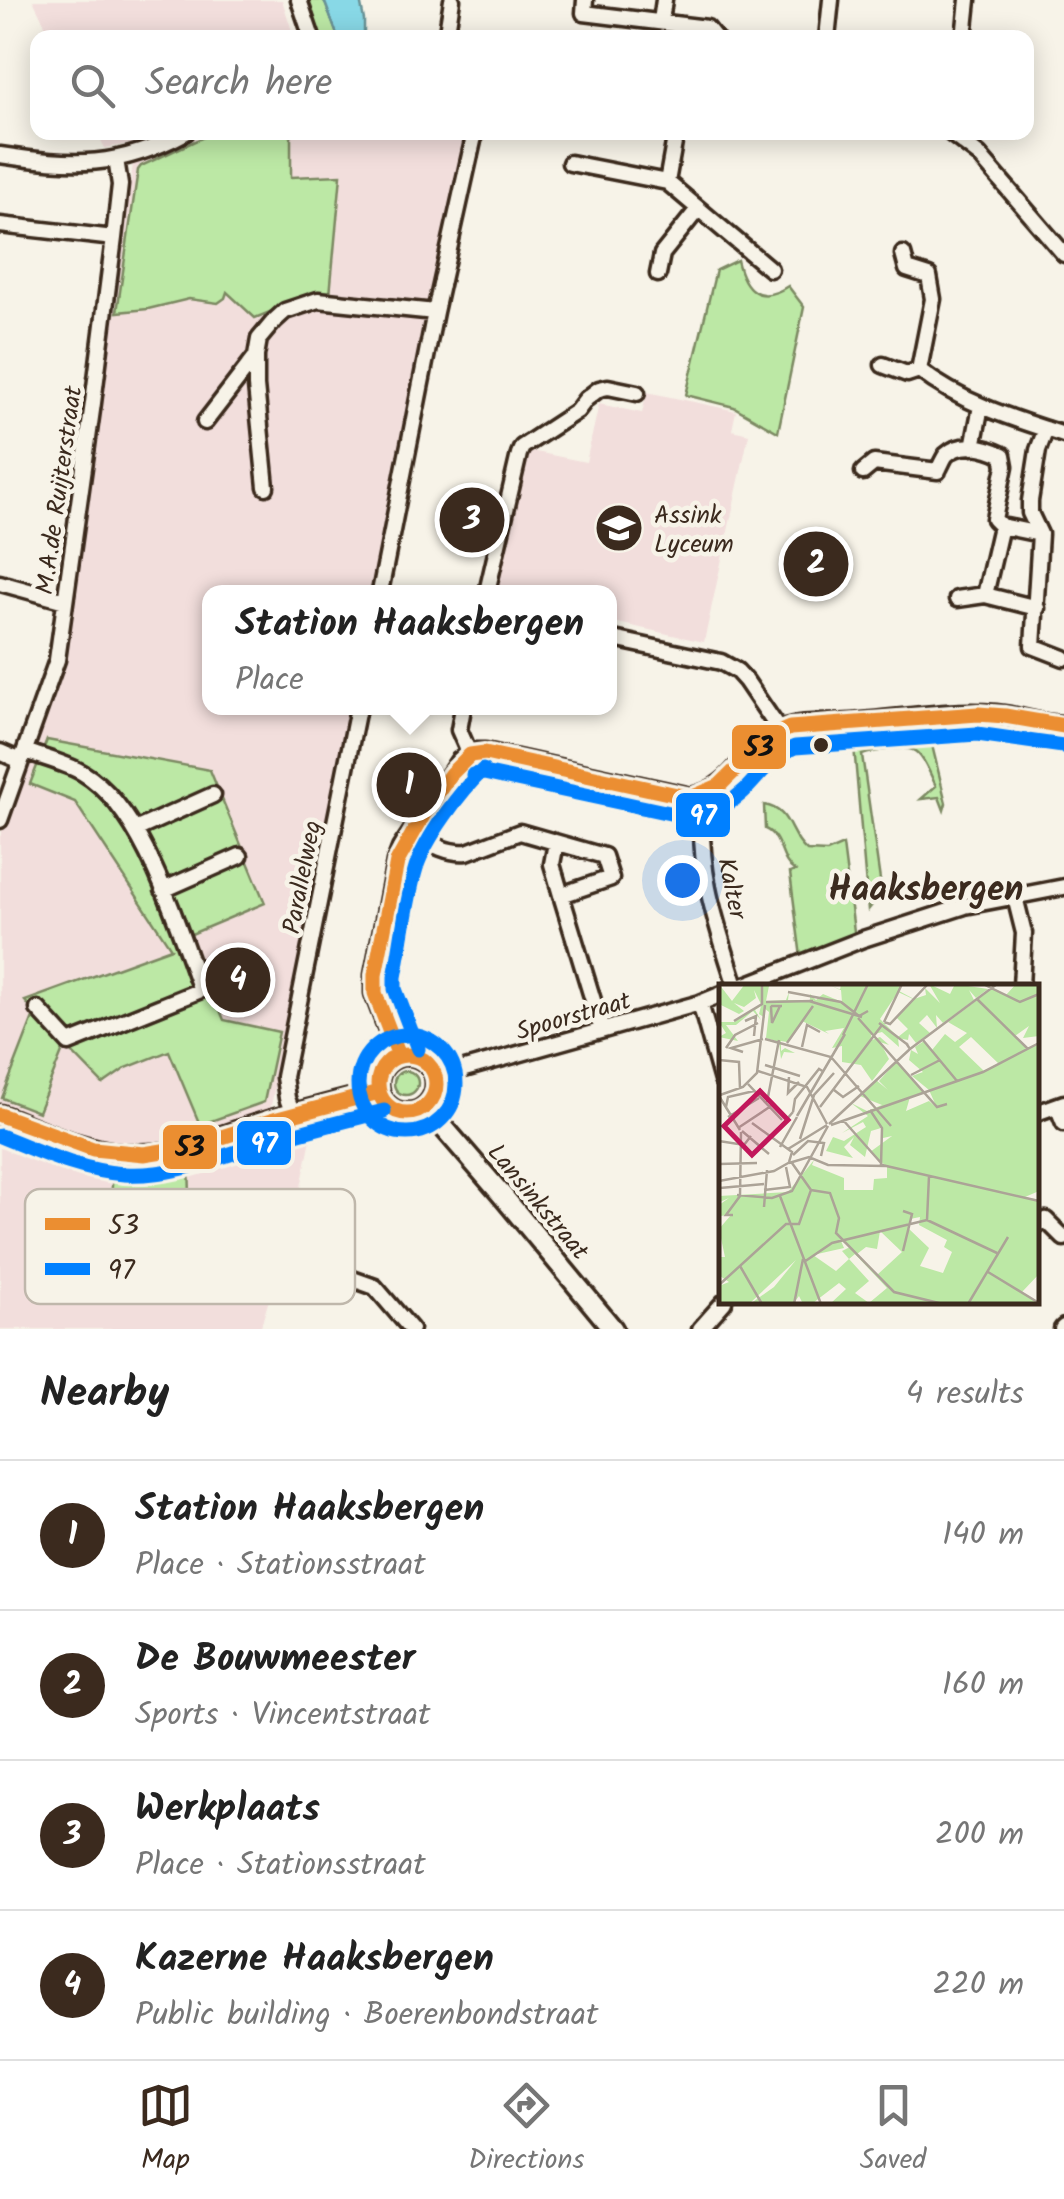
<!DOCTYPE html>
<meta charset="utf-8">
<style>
body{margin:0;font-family:Kalam,sans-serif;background:#f2f2f2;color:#222}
.you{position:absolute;left:682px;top:880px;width:35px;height:35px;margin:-25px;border:8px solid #fff;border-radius:50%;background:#1a73e8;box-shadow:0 0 0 15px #1a73e833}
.badge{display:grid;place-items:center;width:65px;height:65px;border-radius:50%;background:#3b2a1e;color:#fff;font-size:32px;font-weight:700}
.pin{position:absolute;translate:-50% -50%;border:5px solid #fff;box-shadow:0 2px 10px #0006}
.popup{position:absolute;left:202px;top:585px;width:415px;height:130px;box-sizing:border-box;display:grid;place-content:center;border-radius:20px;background:#fff;filter:drop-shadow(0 2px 8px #0005);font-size:32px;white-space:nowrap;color:#767676}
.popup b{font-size:38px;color:#222}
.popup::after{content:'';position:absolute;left:50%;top:100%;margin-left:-20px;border:20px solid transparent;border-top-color:#fff}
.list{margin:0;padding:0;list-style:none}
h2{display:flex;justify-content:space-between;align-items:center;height:130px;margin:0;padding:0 40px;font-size:42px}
h2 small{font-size:32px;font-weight:400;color:#767676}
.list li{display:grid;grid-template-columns:65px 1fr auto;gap:30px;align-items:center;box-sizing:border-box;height:150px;padding:0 40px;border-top:2px solid #e0e0e0}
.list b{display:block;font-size:38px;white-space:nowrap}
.list p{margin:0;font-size:32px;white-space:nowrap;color:#767676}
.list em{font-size:32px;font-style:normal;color:#767676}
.icon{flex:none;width:55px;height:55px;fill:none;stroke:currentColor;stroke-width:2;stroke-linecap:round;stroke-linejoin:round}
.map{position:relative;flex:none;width:1064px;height:1329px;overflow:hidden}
.search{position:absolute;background:#fff;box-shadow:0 5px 25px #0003;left:30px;right:30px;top:30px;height:110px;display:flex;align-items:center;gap:25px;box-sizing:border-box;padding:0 35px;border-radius:20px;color:#767676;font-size:38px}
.sheet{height:730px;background:#fff}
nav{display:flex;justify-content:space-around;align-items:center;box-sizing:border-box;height:140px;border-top:2px solid #e0e0e0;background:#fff;font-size:28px;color:#767676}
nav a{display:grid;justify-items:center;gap:5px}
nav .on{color:#3b2a1e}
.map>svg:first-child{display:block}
.built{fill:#f2dedc}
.green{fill:#bce8a5;stroke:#7c8962;stroke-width:2.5}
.water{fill:#88d8e6;stroke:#699296;stroke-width:2.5}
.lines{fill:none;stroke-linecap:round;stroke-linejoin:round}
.minor-casing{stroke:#3b2a1e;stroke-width:21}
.tertiary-casing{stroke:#3b2a1e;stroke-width:25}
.minor{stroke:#f7f3e8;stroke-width:14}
.tertiary{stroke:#f7f3e8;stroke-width:18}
.bus-1-casing{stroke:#f7f3e8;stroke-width:22}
.bus-2-casing{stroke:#f7f3e8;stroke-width:22}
.bus-1{stroke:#eb8e31;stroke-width:15}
.bus-2{stroke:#0080ff;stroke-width:15}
.bus-dot{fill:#3b2a1e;stroke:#f7f3e8;stroke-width:4}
.labels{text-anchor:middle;stroke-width:9;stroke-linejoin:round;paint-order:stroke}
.street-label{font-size:25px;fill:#3b2a1e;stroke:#f7f3e8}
.poi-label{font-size:25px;fill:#3b2a1e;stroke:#f7f3e8;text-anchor:start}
.district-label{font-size:35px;font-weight:bold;fill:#3b2a1e;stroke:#f7f3e8}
.inset-road{fill:none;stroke:#aca397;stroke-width:2.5}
.view{fill:#c2185b;fill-opacity:0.15;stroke:#c2185b;stroke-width:5}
.inset-edge{fill:none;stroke:#3b2a1e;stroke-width:5}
.key{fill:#f7f3e8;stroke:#bfb7ab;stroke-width:2.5}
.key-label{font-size:28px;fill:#3b2a1e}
.line-badge{stroke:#f7f3e8;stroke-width:4}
.badge-label{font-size:28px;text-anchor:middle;font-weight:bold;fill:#fff}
.pale-badge-label{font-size:28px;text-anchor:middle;font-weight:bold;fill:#111}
</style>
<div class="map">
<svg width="1064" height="1329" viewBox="0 0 1064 1329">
<rect width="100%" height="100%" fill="#f7f3e8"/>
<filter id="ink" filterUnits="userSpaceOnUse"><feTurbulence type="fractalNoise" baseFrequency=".01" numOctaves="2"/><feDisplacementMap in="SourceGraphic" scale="20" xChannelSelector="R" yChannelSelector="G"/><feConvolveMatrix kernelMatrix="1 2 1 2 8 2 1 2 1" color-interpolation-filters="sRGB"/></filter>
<g filter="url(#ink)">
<!-- built -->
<path class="built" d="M33,0H282L294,37H51Z
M97,133H164L148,141L105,148Z
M208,133H464L372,592H209V708H350L270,1111L316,1115L296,1211L260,1329H0V837L62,662L133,164Z
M647,392L736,411L732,430L749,434L704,642L609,621V592H496L526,450L586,462L599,404L642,413Z"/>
<!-- green -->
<path class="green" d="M304,0H324L338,37H319Z
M291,132V177L341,175L330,295L305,298L255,318L227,292L225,298L218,303L189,299L148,309L117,312L138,170L141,166L212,133Z
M737,260C744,290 759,305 788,286L804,307L778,432L734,407L686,395L716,270Z
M916,733L931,741L946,803L944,810L939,797L921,799L936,786C931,777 924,755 913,750C903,746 872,752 862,755L881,887L878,898L868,910L853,734L868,741Z
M47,740L210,770L265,903L189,935L224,1020L279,1032L264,1102L200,1125L169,1051L126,1068L103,1084L65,1045L38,1112L2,1098L35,1013L25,1001L171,948L75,802L30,784Z
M764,805C792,810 787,834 807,851L827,852L843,845L855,939L801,957L790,873L795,871C779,861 783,837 765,829Z
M394 1083a12 12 0 1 1 24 0a12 12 0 1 1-24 0Z
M189,1159L191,1238L183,1284C160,1278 115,1268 111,1239C108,1217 113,1187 113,1164Z"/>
<!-- water -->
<path class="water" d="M324,0H360L364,20V37H338Z"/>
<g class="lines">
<!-- minor casing -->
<g class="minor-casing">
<path id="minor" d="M299,0L312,38
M585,0L584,13L707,28L715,38
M661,21L664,0
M446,38L452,0
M827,38L831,0
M964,38L968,0
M949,132L979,155L1064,254
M0,155C74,166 118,169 186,132
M570,163L667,182L770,269
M667,182L676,132
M0,225L114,238
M903,254L907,269L929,276L933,299L919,370
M658,274L662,254L698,209
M883,365L907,374L919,370
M919,370C961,403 1014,419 1064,435
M205,422L256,356
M1046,429L1038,450L1030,501V513L1040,534L1033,646L1064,658
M973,447L981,406
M863,472L874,463L938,471C938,470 945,456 946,455C961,440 987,447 1003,455L1005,466L994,519L1001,526L1040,534
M266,487L256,386V356L259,339L274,321L285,311L318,300L435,312
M0,583L65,601
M380,592L435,312L475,132
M487,592L519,454L522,447L577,411L586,399L599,389L608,387L637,393
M985,595L1001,526
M957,599L985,595L1037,608
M609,638L721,662L737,671L746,681L780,731
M463,708L459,730L470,755
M25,751C44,758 66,763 83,773C144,809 177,926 201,990L69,1043L38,1009
M0,752L21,761
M703,796C697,870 714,917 736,986
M0,820L57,660L93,403L114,238L120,185L116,159
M135,830L213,795
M413,833C430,843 446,854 467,852L520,832L604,856L611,878L561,895L552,864L556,843
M163,890L240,856
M561,895L602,1030
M1015,897L1024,933L1021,986
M743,986L863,939L965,906L1064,887
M700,1003L722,1081
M436,1077L700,1003L722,994
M1057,1106L1064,1123
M1036,1113L1064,1103
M293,1114L287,1098L284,1077L358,708
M1036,1225L1046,1220L1064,1238
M313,1265L375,1287L411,1329
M700,1329L724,1302
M1062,1329L1064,1327"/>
</g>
<!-- tertiary casing -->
<g class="tertiary-casing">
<path id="tertiary" d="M378 1084a29 29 0 1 1 58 0a29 29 0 1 1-58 0Z
M399,1056L375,993V975L397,862L402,849L460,762L474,753H485L691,798C737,789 745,745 782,730C804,722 827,726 850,724C898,721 947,711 996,715C1019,717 1040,726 1064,726
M426,1107L502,1195L613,1329
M0,1115C40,1130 82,1151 125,1154C177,1158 212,1138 259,1124C299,1112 339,1102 379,1092"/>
</g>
<!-- minor -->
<use href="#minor" class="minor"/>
<!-- tertiary -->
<use href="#tertiary" class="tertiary"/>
<!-- bus-1 casing -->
<g class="bus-1-casing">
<path id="bus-1" d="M470,755L485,753L691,798L719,786L769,737L790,728L978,714L1005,716L1064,726
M378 1084a29 29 0 1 1 58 0a29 29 0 1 1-58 0Z
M399,1056L375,993V975L397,862L429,805L451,774L470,755
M0,1115L93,1149L144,1154L194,1146L274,1120L379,1092"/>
</g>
<!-- bus-2 casing -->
<g class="bus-2-casing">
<path id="bus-2" d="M473,775L484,773L693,818C713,813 729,805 744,791C761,774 772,756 795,747L977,734L1063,746
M358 1084a49 49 0 1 1 98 0a49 49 0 1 1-98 0Z
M418,1049L395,989V977C402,942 406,901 416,868C425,839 461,790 483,770
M0,1136C40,1152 81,1171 124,1174C174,1177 218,1157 265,1143C304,1131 344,1121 384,1111"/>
</g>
<!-- bus-1 -->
<use href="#bus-1" class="bus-1"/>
<!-- bus-2 -->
<use href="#bus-2" class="bus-2"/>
</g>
</g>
<!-- icons -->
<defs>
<g id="school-disc" transform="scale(2.5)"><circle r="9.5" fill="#3b2a1e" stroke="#f7f3e8"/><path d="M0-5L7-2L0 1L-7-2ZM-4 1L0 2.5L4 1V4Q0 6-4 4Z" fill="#fff"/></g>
</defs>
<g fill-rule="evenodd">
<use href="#school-disc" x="619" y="528"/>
</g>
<!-- markers -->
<circle class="bus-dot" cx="821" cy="745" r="9"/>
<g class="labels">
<!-- street labels -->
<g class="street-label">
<text transform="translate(58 490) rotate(-82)" y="9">M.A.de Ruijterstraat</text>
<text transform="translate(301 877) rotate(-79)" y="9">Parallelweg</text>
<text transform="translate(733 888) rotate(78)" y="9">Kalter</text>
<text transform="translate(573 1015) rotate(-16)" y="9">Spoorstraat</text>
<text transform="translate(539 1201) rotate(50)" y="9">Lansinkstraat</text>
</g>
<!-- poi labels -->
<g class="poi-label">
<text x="654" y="523">Assink<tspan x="654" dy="29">Lyceum</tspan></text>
</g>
<!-- district labels -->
<g class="district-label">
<text x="926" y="900">Haaksbergen</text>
</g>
</g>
<!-- overview -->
<g transform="translate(719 984)">
<rect width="320" height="320" fill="#f7f3e8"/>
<path d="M0,0L13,17L26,0L50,2L47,17L67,16L70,8L69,16H91V10L97,16L104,10L123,18L122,6L109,0L121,6L122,0H184L180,7L195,15L207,11L206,4L221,19L210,0L231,10L236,0L269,5L257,14L250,6L255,16L224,39L217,31L218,44L208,31L200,39L211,49L197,59L190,50L189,56L179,54L180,63L163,48L152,51L153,56L161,53L170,61L161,58L170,75L153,97L142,81L123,78V62L113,64L125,44L106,47L110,50L83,37L68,58L62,57V67L66,64L76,69L65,68L62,75L60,58L47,54L50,28L45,24L46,34L40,30L42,22L36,26L42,36L34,27L17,41H7L19,57L0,53L7,49L0,38H15L42,20L35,6L37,14L25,23L15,19L25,27L20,30L0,20ZM179,8L194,15L177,33L189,45L179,53L161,35ZM297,0H320V52L304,54L310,42L296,52L309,65L320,60V207L306,213L320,216V290L303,308L320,320H111L127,305L120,299L94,319L84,320L80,312L74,320H31L55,303L77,276L30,320H0V302L10,298L1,292L0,299V273H6L0,245L12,231L0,232V221L10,214L1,218L0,212L69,208L95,176L93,181L125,194V206H154L155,195L168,194V183L151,168L173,152L164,154L162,144L152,147L146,173L131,161L135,153L125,163L134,174L107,167L114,153L125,157L147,143L144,138L123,149L149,132L132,119L148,127L163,121L141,112L157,96L169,106L160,97L178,77L204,108L191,113L187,127L210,117L218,124L210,106L193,92L204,88L190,76L192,66L199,70L196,63L205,57L213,66L226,50L236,58L248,49L229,38L274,4L287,11ZM252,53L280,80L265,87L240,63ZM201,233L200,241L228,256L225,263L233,268L224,289L201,282L210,264L189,244L191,235ZM161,247L183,268L158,291L138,270L147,263L158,265ZM122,257L131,263L123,267L130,275L136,270L168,304L150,319L136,309L150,297L130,275L117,287L94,271L125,264Z" fill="#bce8a5" fill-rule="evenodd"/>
<path class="inset-road" d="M264,0L301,18L320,10M69,8L122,18L140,32L149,27M258,15L309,65M90,17L143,33M47,18L94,17M61,22L53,39L52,23L53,22H63M139,34L218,123L228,120M15,37L43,20V0M26,37L37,32L35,52M165,38L171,40L209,0M165,38L183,0M160,39L189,61M124,51L149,0M46,55L112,73L172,142M203,56L191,65L278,0M204,56L238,97M68,59L94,22M83,63L88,41L101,48M7,64L16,51L39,39M24,68L12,64L44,55M0,76L20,78L21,105M46,81L81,92M39,87L88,103L108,140M192,91L221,76M70,93L69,109L80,98M29,100L63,136M115,106L124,113L140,102M1,111L24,103L38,89L46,21M0,112L21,146M48,118L60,56M7,123L9,113L35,107M101,123L163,41M151,126L163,144L162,181M74,128L76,115L100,85L105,88M78,132L126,50M9,133L40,114M124,136L163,180M33,139L73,168L70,178M110,140L191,65L187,59M112,141L264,88L320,59M19,144L52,122M23,147L50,170M81,155L95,111L115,89M0,157L25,161L32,152M46,160L74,128M61,163L78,133M69,165L108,141M74,171L89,157L105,159L102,172M70,179L90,173L109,181L167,182M73,179L92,206L111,209L120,234L117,249L175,308L224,320M0,180L38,179M163,181L320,217M0,197L55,187L71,178M1,204L45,200M45,206L71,203L67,183M18,211L53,214L73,207L109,142M61,212L102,320M45,223L48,186M184,227L193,230L184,267M14,231H7L21,212L22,148M208,236L278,269M208,236L210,192M85,278L113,259L208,236M21,282L43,320M269,288L320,319M0,301L67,240H80L92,206M75,320L84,275M249,320L289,253"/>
<path class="view" d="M41,107L69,136L33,171L5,142Z"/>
<rect width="320" height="320" class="inset-edge"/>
</g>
<!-- legend -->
<rect x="25" y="1189" width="330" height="115" rx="15" class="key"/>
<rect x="45" y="1218" width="45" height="12" fill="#eb8e31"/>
<rect x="45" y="1263" width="45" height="12" fill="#0080ff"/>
<g class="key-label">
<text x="108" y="1234">53</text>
<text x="108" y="1279">97</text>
</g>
<g class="line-badge">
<rect x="730" y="723" width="58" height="48" rx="10" fill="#eb8e31"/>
<rect x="674" y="791" width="58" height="48" rx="10" fill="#0080ff"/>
<rect x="235" y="1119" width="58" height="48" rx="10" fill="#0080ff"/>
<rect x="161" y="1123" width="58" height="48" rx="10" fill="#eb8e31"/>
</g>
<g class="badge-label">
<text x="703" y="825">97</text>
<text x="264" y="1153">97</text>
</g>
<g class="pale-badge-label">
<text x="759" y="756">53</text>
<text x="190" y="1156">53</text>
</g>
</svg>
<div class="you"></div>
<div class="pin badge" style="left:409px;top:785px">1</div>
<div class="popup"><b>Station Haaksbergen</b>Place</div>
<div class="pin badge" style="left:816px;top:564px">2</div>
<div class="pin badge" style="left:472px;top:520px">3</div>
<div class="pin badge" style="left:238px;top:980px">4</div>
<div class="search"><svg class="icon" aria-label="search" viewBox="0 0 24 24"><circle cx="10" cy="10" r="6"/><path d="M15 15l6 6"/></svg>Search here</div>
</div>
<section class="sheet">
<h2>Nearby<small>4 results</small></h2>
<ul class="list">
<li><span class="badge">1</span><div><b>Station Haaksbergen</b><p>Place · Stationsstraat</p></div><em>140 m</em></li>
<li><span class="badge">2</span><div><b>De Bouwmeester</b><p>Sports · Vincentstraat</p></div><em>160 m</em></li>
<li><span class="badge">3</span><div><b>Werkplaats</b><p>Place · Stationsstraat</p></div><em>200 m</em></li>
<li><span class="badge">4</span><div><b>Kazerne Haaksbergen</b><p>Public building · Boerenbondstraat</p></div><em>220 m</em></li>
</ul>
</section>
<nav>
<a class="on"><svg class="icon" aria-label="map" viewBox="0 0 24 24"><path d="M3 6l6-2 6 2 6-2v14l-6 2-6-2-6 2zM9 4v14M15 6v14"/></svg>Map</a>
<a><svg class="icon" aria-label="directions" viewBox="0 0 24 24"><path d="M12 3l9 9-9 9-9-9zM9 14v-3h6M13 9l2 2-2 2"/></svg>Directions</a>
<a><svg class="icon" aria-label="saved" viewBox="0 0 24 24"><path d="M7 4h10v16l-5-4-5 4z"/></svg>Saved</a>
</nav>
